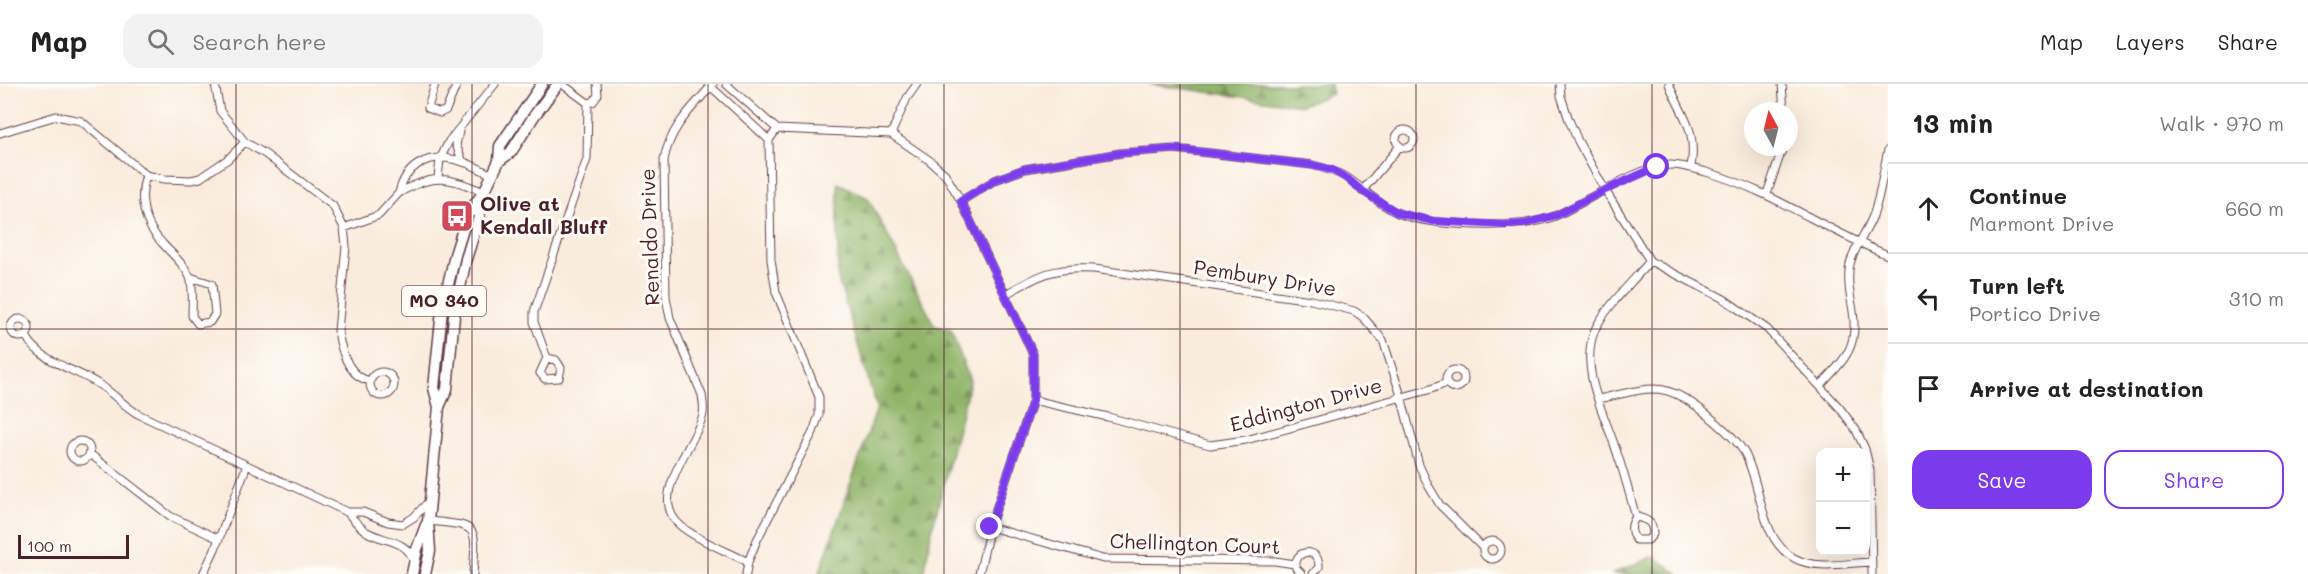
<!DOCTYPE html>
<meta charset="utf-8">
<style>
body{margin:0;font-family:Mali,sans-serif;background:#f2f2f2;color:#222}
.controls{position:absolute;right:18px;bottom:18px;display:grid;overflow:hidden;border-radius:12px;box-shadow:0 6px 24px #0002}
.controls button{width:54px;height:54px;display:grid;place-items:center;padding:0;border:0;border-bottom:2px solid #e0e0e0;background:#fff;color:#222;font:30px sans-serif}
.compass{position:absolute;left:1744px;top:18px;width:54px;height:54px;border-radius:50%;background:#fff;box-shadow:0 6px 24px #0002;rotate:353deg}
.scale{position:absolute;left:18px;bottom:15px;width:111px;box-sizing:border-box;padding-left:6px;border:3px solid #4a1f2b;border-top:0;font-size:16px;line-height:21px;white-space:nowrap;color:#4a1f2b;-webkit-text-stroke:4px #fdfcf7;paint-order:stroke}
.stop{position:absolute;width:18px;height:18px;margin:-14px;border:4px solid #7c3aed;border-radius:50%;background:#fff}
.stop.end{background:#7c3aed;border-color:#fff;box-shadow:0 2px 6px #0008}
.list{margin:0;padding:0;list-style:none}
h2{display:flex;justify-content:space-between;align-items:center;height:78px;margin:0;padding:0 24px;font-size:26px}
h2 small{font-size:20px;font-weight:400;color:#767676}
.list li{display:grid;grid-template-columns:39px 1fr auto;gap:18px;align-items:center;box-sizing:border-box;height:90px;padding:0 24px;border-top:2px solid #e0e0e0}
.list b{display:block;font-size:22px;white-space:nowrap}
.list p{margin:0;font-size:20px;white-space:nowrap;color:#767676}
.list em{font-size:20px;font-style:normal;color:#767676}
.actions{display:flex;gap:12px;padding:18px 24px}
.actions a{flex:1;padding:14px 0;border:2px solid #7c3aed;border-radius:18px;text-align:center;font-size:21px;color:#7c3aed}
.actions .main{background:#7c3aed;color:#fff}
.icon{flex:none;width:33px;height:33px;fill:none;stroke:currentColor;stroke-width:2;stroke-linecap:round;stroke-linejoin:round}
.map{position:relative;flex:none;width:1888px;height:490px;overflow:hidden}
header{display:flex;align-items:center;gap:36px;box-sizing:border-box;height:84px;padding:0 30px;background:#fff;border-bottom:2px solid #e0e0e0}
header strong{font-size:28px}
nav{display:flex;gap:33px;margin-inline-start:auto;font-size:21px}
.search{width:420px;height:54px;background:#f2f2f2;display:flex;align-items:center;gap:15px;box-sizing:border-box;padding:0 21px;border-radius:18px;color:#767676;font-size:22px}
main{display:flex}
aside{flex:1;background:#fff}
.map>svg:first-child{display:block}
.forest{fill:url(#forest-firs);stroke:#6d6a4a;stroke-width:1.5}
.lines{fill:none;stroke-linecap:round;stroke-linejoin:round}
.minor-casing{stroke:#643e46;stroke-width:9}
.primary-casing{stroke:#643e46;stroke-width:13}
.minor{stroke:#fff;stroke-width:7}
.primary{stroke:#fff;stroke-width:10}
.route{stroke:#7c3aed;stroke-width:8}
.grid{fill:none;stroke:#4a1f2b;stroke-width:1.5;stroke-opacity:0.55}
.labels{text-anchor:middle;stroke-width:6;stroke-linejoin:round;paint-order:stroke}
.shield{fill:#fdfcf7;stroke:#806168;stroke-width:1.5}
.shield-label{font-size:18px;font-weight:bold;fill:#4a1f2b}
.poi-label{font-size:20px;font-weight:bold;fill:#4a1f2b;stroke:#fdfcf7;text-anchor:start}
.street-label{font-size:20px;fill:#4a1f2b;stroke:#fdfcf7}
</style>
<header>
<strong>Map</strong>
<div class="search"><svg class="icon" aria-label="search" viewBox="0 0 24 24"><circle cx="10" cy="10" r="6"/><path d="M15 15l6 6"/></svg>Search here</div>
<nav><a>Map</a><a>Layers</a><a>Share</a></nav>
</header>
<main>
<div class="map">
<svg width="1888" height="490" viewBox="0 0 1888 490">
<defs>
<pattern id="forest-firs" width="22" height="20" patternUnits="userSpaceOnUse" patternTransform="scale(1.5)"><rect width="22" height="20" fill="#90b569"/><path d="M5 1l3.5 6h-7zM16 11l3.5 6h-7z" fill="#789357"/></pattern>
</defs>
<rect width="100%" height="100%" fill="#fdfcf7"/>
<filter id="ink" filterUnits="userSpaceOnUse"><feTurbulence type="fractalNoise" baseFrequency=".0167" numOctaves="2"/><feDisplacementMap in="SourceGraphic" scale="12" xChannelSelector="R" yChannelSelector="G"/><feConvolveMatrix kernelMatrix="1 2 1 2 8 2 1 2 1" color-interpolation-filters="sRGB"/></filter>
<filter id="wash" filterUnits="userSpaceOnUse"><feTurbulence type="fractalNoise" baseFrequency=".008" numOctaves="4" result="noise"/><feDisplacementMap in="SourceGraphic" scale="24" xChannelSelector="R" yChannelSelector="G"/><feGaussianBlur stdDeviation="1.35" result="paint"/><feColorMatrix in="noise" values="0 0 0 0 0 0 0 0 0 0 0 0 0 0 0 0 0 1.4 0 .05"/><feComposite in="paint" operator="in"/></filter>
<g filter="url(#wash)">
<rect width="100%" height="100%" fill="#f9ecdc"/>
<!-- forest -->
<path class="forest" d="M1149,0H1330L1332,10L1301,21Z
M838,99L868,114L935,242L951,246L970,297L931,450L924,490H819L877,324L838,195Z
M1654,472L1678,490H1612Z"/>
</g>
<g filter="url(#ink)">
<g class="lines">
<!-- minor casing -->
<g class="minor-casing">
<path id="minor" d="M215,0L220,27L245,58L265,70L333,122L344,144L346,162L338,247C341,267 348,293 370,297
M435,0L428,24L440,29L446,26L457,0
M562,0L588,19L593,18L598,11L597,0
M708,0L769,56
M713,0C692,24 670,43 664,76L666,213L670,234L702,311C703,319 705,327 702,334C692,366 646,415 682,443C701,458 727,467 748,478
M726,0L777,45L891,50L929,76L945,90L961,117L1033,270V316L990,443L979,490
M1560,0L1561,12L1569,36L1578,57L1605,106L1650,177L1724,215L1767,245L1839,323L1856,346L1865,365L1870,386L1872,490
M1669,0C1683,35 1697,43 1691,84
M1782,0L1784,27
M1396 55a9 9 0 1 1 18 0a9 9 0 1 1-18 0Z
M459,47L456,61L463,78
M0,49L56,32L81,37L146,91L164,95L191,96L200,94L228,75L245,58
M891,50L907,14L917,0
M146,91C138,115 144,140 162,159C171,169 183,179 189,191C194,201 192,220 192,232L198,240L210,238L215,230L212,200L190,193
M438,94L440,75L449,57L495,0
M1362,107L1400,62
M484,108C448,93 434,89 399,109C405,83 426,70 452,75C466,77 480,85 492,91
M1767,110L1783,63
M961,117L995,96L1025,85L1121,69L1175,65L1312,81C1324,84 1335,87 1346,93C1364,104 1378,121 1398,129C1432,143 1522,146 1555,132C1586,119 1638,81 1671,81C1682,81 1695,85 1706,88C1771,106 1826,147 1888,171
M344,144L379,131L399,109
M1006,210C1041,190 1053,183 1094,185L1311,216L1354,227L1363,233L1383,256L1401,312L1419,381L1428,401L1440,421L1483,464
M11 244a9 9 0 1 1 18 0a9 9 0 1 1-18 0Z
M26,252C41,279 76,285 100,301C114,310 124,322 138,330L347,428H363L388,438L403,440L414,433L429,417
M547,274L556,276L561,284L559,294L545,295L540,289L547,274L534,238V228L587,75L588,19
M1446 295a9 9 0 1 1 18 0a9 9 0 1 1-18 0Z
M370 300a12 12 0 1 1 24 0a12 12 0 1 1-24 0Z
M1820,302C1846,274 1860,262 1852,221C1849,207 1847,194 1850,180C1855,161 1868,147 1874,129C1881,109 1883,86 1888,66
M1598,315C1651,304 1663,294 1709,332C1721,343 1735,353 1744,368C1762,400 1759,455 1794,474C1816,486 1846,479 1871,478
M1033,316L1108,333L1210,361L1246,356L1428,306L1447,299
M70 367a10 10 0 1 1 20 0a10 10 0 1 1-20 0Z
M90,370L170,432L219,455
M347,428C353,435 359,443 367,448C384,458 407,455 414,478
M1636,433C1630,441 1630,448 1636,456H1648L1653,450C1653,438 1647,435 1636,433C1630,413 1625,392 1618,372C1607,334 1579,289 1594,248C1602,227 1634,196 1650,177
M428,437C478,442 477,439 473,490
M990,443L1103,475L1275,477L1295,480
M1483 466a9 9 0 1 1 18 0a9 9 0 1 1-18 0Z
M203,490L215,465L247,381
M746,490L748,478L757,456L813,348L819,331V313L776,208L771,176L769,56L777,45
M1302,490L1296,484C1293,464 1320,463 1319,483L1313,490"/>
</g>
<!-- primary casing -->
<g class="primary-casing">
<path id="primary" d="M499,77L511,68L534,32L558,0
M439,323L434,304L442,226L455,171L468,129L484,108L499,77L500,62L542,0
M412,490L417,465L426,441
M425,490L430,467L428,437L439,323L447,305L454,232L466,175L479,133L478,116"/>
</g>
<!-- minor -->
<use href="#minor" class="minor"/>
<!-- primary -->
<use href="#primary" class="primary"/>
</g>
</g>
<g class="lines" filter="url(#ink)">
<!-- route -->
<path class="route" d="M990,443L1033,316V270L961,117L995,96L1024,85L1121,69L1175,65L1312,81L1332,86L1348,95L1362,107L1398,129L1433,137L1503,141L1524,140L1557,131L1605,106L1657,83"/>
</g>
<!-- grid -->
<path class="grid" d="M236,0V490M472,0V490M708,0V490M944,0V490M1180,0V490M1416,0V490M1652,0V490M0,245H1888"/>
<!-- icons -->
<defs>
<g id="bus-square" transform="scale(1.725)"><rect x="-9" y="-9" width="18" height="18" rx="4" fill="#d1495b" stroke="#fdfcf7"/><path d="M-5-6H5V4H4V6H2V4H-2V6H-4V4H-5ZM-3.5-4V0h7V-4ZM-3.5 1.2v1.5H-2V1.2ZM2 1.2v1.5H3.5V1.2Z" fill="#fff"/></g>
</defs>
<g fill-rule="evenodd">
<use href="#bus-square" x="457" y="132"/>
</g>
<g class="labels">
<!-- shield labels -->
<rect class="shield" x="402" y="202" width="84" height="30" rx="4.5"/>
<g class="shield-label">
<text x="444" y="223">MO 340</text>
</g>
<!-- poi labels -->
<g class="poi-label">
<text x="480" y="127">Olive at<tspan x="480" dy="23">Kendall Bluff</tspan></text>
</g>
<!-- street labels -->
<g class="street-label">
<text transform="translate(650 153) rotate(-92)" y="7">Renaldo Drive</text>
<text transform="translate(1265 194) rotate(9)" y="7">Pembury Drive</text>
<text transform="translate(1306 321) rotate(-15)" y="7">Eddington Drive</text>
<text transform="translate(1195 460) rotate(2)" y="7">Chellington Court</text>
</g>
</g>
</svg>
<div class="controls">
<button>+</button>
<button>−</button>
</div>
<svg class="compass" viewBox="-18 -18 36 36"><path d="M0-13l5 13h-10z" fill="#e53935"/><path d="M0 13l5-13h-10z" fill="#767676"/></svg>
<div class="scale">100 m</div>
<div class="stop" style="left:1657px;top:83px"></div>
<div class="stop end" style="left:990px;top:443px"></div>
</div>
<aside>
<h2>13 min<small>Walk · 970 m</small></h2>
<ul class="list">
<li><svg class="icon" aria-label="ahead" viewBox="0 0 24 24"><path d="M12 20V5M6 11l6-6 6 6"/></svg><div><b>Continue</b><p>Marmont Drive</p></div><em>660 m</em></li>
<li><svg class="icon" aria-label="left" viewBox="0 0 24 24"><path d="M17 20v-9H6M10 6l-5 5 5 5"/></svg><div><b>Turn left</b><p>Portico Drive</p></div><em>310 m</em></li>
<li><svg class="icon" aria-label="arrive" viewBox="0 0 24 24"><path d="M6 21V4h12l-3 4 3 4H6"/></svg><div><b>Arrive at destination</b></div></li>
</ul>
<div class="actions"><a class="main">Save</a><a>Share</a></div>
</aside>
</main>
